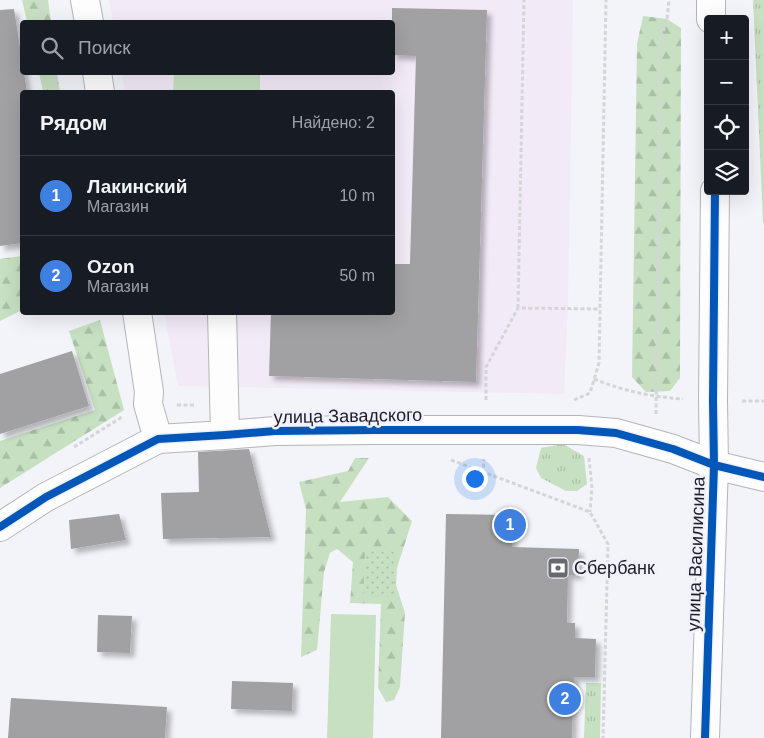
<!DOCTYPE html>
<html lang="ru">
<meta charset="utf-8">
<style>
body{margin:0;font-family:Helvetica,sans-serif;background:#20242c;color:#f1f3f6}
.controls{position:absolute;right:15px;top:15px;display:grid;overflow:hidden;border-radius:5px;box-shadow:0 5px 20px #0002}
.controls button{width:45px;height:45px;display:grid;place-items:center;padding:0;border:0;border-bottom:1px solid #363941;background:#171b24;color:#f1f3f6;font:25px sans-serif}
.you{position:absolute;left:474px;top:478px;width:18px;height:18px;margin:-12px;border:4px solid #fff;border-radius:50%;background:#1a73e8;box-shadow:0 0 0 8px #1a73e833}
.badge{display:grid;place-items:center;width:32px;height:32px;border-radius:50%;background:#0b8043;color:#fff;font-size:16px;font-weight:700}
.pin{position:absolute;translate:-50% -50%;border:2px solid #fff;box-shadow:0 1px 5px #0006}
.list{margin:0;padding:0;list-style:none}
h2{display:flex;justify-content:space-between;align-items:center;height:65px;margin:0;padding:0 20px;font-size:21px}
h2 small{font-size:16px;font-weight:400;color:#9ea1a6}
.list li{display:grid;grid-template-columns:32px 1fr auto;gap:15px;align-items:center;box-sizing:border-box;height:80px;padding:0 20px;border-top:1px solid #363941}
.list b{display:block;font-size:19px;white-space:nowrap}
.list p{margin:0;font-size:16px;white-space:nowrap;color:#9ea1a6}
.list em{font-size:16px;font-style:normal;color:#9ea1a6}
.icon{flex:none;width:28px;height:28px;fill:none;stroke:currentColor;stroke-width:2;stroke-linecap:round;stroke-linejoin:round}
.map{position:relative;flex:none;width:764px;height:738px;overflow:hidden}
.search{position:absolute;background:#171b24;box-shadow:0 5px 20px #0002;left:20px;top:20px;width:375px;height:55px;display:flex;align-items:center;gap:12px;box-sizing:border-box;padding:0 18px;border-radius:5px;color:#9ea1a6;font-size:19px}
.panel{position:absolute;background:#171b24;box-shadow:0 5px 20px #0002;left:20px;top:90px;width:375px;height:225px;border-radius:5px}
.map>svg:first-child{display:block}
.education{fill:#f3eaf7}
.grass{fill:url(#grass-tufts)}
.forest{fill:url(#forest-firs)}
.park{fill:url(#park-dots)}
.pitch{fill:#c7e0c2}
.building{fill:#a1a0a2;filter:url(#shadow)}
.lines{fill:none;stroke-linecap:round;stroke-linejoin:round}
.minor-casing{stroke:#b4b5ba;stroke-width:30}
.path{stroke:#d5d5d8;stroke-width:3;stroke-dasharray:4 2.5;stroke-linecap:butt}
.minor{stroke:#fdfdfe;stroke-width:28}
.cycleway-casing{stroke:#f0f1fd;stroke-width:11}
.cycleway{stroke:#0057b8;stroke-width:8}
.labels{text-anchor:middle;stroke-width:5;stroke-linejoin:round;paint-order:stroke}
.street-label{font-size:18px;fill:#1d1e22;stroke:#f0f1fd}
.poi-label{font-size:18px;fill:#1d1e22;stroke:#f0f1fd;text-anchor:start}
</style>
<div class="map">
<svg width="764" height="738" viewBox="0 0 764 738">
<defs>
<pattern id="grass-tufts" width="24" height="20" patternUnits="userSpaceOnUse" patternTransform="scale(1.25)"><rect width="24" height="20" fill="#c7e0c2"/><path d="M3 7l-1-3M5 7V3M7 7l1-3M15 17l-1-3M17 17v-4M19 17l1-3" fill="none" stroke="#aac0a6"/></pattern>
<pattern id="forest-firs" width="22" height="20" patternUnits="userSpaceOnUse" patternTransform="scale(1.25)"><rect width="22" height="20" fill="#c7e0c2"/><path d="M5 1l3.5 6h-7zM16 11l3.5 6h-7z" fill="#aac0a6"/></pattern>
<pattern id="park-dots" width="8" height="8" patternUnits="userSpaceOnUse" patternTransform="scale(1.25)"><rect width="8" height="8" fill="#c7e0c2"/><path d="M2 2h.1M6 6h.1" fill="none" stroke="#aac0a6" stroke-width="1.8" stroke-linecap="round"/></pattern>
<filter id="shadow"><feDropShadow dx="4.5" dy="4.5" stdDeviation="2.5" flood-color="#0004"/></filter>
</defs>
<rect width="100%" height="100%" fill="#f3f4fa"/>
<!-- education -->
<path class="education" d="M109,0H573L568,309L564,394L178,386L164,313L392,312V92H125L122,73L392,72V22H113Z"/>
<!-- grass -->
<path class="grass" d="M753,0H764V225L763,222Z
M563,444L584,456L587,484L577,491H566L541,478L536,468L541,448Z
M586,683H601L600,738H584Z"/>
<!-- forest -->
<path class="forest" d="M22,0H48L51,22H27Z
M643,16L667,19L681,28L680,378L670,391L646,392L632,377L637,44Z
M39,73H57L60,92H43Z
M22,256V310L0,321V259Z
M100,320L124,410L0,488V441L95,410L69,331Z
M355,458H369L340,502L388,497L412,521L397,568L396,585L405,613L400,687L394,700L386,702L378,688L381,604L350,603L353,562L337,549L330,553L324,572L317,650L301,657L306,509L299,482L348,471Z"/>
<!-- park -->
<path class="park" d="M365,551L395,552L394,597L363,596Z"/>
<!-- pitch -->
<path class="pitch" d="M174,73H260V92H173Z
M331,614L376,615L373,738H327Z"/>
<!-- building -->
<path class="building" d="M392,8L487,10L476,382L269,376L271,312H392V264H410L416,56L392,55Z
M14,9L27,92H22V243L0,246V10Z
M72,351L89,406L0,434V374Z
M249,449L271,537L163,539L161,493L199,492L198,452Z
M119,514L126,540L71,549L69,520Z
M446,514L512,515V547L579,549L578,575H568L567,623H575V638L596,639L595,677H574L572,738H441Z
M98,615L132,616L130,653L97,652Z
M232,681L293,683L292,711L231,709Z
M11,698L167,707L165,738H8Z"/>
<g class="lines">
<!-- minor casing -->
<g class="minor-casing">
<path id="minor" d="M85,0L89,22
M711,0V19
M97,72L100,92
M137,312L149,392L148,404L158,439
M222,312L225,435
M0,527L46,497L158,439L225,435L275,431L373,430H578L616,433L673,449L714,465L764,477
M705,738L714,465L713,401L715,191"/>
</g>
<!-- path -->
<path class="path" d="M39,0L43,22
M52,72L55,92
M518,308L524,0
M93,312V315
M594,379C624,391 652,397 683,399
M486,400V367L518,308L600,309
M574,400L590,393L599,363L606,0
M742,401H764
M177,405H196
M656,414L660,41L667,19L669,0
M74,447L122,417
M589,458L592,488L590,512
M451,460L590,512L608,544L603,738
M483,474L484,459"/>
<!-- minor -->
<use href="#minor" class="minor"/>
<!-- cycleway casing -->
<g class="cycleway-casing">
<path id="cycleway" d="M0,527L46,497L158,439L225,435L275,431L373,430H578L616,433L673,449L714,465L764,477
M705,738L714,465L713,401L715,191"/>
</g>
<!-- cycleway -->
<use href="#cycleway" class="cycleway"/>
</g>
<!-- icons -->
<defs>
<g id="bank-square" transform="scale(1.125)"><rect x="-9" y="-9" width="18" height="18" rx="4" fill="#68696e" stroke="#f0f1fd"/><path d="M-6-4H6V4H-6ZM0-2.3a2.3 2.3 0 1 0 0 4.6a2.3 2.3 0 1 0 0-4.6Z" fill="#fff"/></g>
</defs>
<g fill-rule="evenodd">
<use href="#bank-square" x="558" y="568"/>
</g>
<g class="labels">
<!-- street labels -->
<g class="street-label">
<text transform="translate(348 416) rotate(-1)" y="6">улица Завадского</text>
<text transform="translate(696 554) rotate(-88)" y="6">улица Василисина</text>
</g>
<!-- poi labels -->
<g class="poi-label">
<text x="574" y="574">Сбербанк</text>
</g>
</g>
</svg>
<div class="controls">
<button>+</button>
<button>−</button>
<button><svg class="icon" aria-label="locate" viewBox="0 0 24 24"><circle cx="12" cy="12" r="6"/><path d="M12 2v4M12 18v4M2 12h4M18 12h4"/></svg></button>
<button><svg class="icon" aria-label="layers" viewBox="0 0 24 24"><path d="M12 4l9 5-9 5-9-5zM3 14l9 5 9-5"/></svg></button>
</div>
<div class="you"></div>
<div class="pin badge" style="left:510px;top:525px;background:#3f7fe0">1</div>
<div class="pin badge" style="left:565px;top:699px;background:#3f7fe0">2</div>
<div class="search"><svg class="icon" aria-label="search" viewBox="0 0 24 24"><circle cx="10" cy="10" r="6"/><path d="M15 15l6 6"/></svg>Поиск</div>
<section class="panel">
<h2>Рядом<small>Найдено: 2</small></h2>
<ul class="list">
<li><span class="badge" style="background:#3f7fe0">1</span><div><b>Лакинский</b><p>Магазин</p></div><em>10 m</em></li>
<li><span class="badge" style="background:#3f7fe0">2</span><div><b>Ozon</b><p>Магазин</p></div><em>50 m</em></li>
</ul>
</section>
</div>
